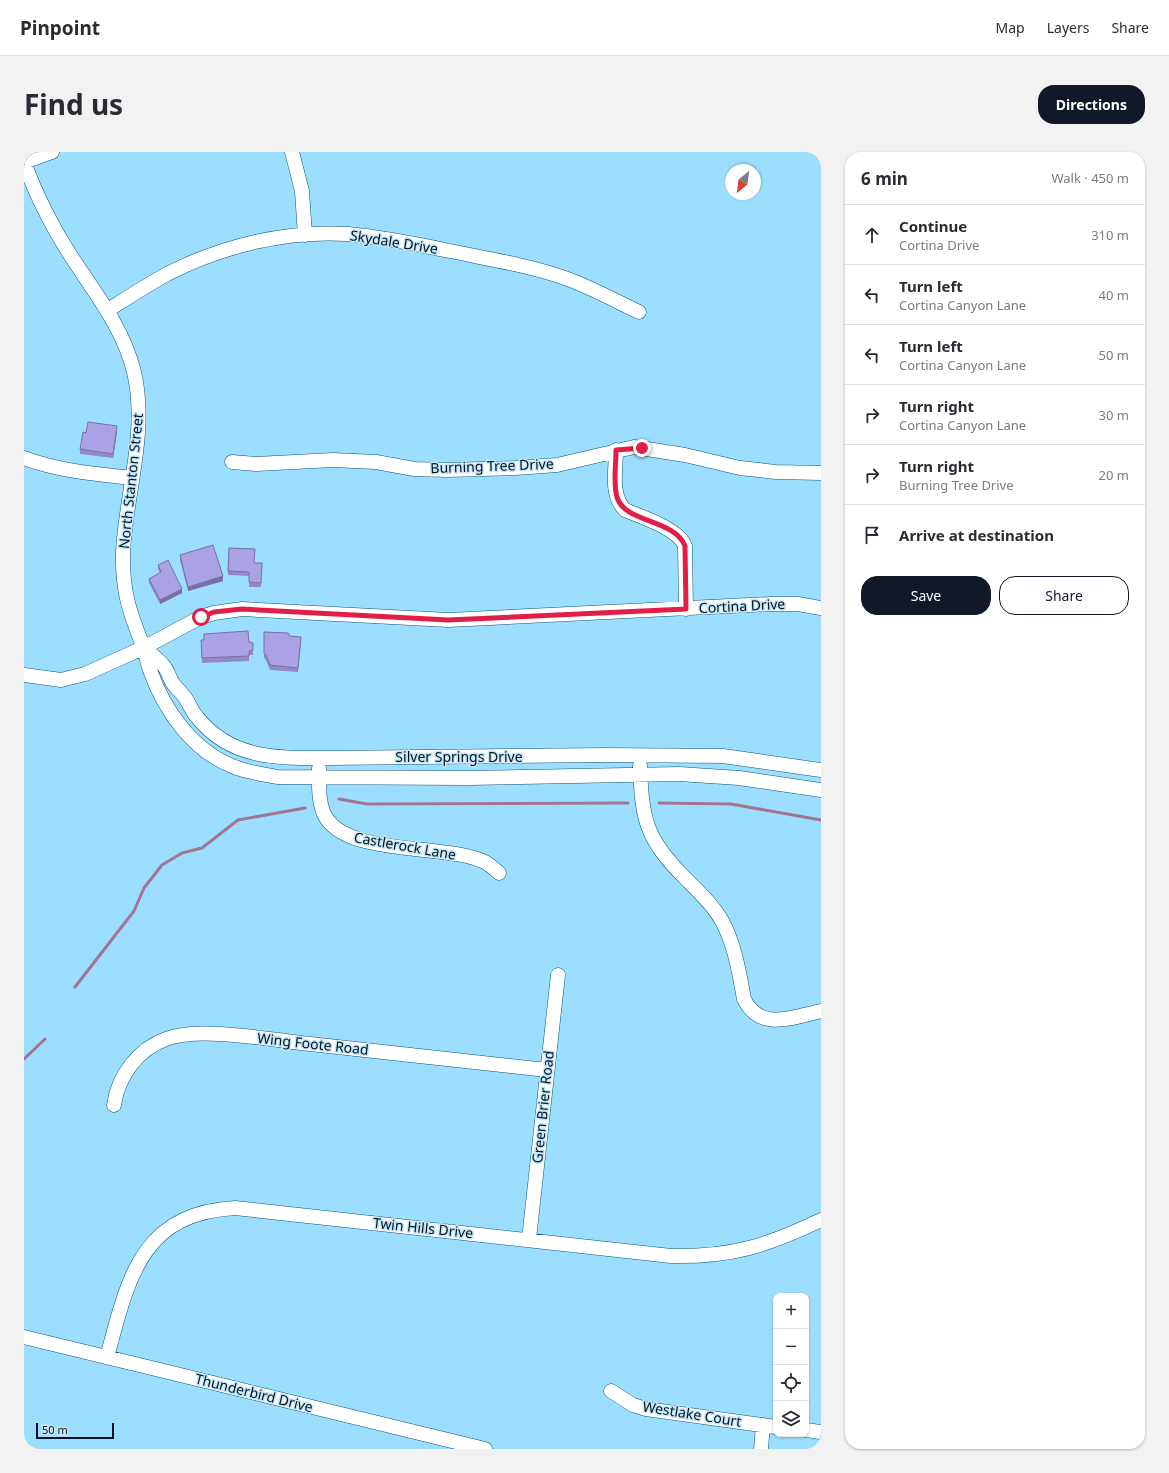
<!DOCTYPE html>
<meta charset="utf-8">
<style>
body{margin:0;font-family:"Noto Sans",sans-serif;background:#f2f2f3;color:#2b2b33}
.controls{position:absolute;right:12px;bottom:12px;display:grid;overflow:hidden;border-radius:8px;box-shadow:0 1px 3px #0004}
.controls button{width:36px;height:36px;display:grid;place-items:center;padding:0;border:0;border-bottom:1px solid #e1e1e2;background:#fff;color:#2b2b33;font:20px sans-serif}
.compass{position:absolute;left:701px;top:12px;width:36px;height:36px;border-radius:50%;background:#fff;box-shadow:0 1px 3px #0004;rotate:209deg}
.scale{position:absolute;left:12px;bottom:10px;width:78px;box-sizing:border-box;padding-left:4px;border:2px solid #001521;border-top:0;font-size:11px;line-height:14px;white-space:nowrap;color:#001521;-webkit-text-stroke:3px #c6e6f7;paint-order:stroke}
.stop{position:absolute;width:12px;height:12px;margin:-9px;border:3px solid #e11d48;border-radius:50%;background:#fff}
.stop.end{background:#e11d48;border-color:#fff;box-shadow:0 1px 4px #0008}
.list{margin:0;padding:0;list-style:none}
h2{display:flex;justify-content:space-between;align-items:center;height:52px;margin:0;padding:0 16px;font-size:17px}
h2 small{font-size:13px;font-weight:400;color:#7c7c81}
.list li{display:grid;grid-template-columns:26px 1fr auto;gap:12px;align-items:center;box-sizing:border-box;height:60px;padding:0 16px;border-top:1px solid #e1e1e2}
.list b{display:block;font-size:15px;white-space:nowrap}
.list p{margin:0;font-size:13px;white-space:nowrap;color:#7c7c81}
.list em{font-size:13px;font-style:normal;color:#7c7c81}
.actions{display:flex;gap:8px;padding:12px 16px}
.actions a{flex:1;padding:9px 0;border:1px solid #111827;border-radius:16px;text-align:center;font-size:14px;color:#111827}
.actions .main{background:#111827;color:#fff}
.icon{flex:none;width:22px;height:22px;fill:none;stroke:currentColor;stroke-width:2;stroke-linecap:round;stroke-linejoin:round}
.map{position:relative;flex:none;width:797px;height:1297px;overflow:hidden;border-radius:16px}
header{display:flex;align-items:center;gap:24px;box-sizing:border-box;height:56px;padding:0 20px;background:#fff;border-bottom:1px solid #e1e1e2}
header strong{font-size:19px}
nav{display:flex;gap:22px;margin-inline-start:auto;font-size:14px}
.intro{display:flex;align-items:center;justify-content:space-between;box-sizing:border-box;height:96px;padding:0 24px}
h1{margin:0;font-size:28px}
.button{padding:10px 18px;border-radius:16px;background:#111827;color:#fff;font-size:14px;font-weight:700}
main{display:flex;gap:24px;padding:0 24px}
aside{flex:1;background:#fff;border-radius:16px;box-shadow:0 1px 3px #0004}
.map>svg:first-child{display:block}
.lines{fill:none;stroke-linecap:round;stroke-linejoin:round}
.stream{stroke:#a27590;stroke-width:3}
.minor-casing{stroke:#0b5672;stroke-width:15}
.minor{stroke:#fff;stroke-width:14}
.wall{fill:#938ac5}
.shaded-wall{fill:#7871a0}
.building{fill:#aba1e5;stroke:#7871a0}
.route{stroke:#e11d48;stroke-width:5}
.labels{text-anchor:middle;stroke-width:3;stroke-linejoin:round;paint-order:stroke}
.street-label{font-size:14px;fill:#001521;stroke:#c6e6f7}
</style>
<header>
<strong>Pinpoint</strong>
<nav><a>Map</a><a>Layers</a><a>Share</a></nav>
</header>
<div class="intro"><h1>Find us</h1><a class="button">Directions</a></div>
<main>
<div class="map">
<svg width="797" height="1297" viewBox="0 0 797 1297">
<rect width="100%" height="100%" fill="#9cdeff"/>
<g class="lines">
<!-- stream -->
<path class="stream" d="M315,647L343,652L604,651
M635,651L707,652L797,668
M51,835L110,759L120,736L138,713L158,701L178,696L214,668L281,656
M0,907L21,887"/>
<!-- minor casing -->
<g class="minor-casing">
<path id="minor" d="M268,0L278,39L281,83
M0,10L28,0
M0,11C12,42 27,73 45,101C70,140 99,175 110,220C124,280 102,340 99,400C98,438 105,459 119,494C122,502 123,510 126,518C140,558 168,598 208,614C222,620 238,622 253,625L444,626L655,622L715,626L797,638
M84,158C103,146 123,133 143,122C198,94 262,78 324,82C359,85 392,92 426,99C464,107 504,113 541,126C566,135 590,148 615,160
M592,298C592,318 586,343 601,358C618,365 655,377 661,394L662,457
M0,306C35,319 71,322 108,326
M208,310L232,312L309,308L352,310L390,317L423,318L492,316L533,313L610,295L661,303L716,316L752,320L797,321
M119,496C126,501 134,507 140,514C144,519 145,525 148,530C152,536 158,541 162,547C166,553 168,560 173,565C207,608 255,606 305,606L582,603L699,604L797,618
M0,523L37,528L61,522L119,496L177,465L190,461L218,457L424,468L747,452H774L797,456
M616,614C618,669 622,687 662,727C675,740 689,753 698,769C711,793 715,820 720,847C736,880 769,865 797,859
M295,616C295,631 294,648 300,662C320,705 421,691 461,710C466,713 471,717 475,721
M90,953C94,924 114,897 142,887C177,874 247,888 286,892C365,901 444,909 523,918
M505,1087L534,823
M0,1185L461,1297
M83,1205C104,1128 116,1061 211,1056L647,1104C709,1105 742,1094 797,1068
M587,1239L609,1253L622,1257L752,1275
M782,1278L797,1280
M737,1297L739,1273"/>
</g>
<!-- minor -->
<use href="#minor" class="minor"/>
</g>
<!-- wall -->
<path class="wall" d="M93,279L89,306L56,302V297L62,281Z
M205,396L230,411H238L237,435H225V424L204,423Z
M156,403L199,429L164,439L156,408Z
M134,413L158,441L136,452L125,431V427L136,421L134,417Z
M240,480L277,489L274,520L246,518L242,508L240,506Z
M225,490L229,498V503H225V509L178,511L177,493Z"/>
<!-- shaded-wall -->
<path class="shaded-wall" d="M93,274V279L89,306V302Z
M199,424V429L164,439V435Z
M158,437V441L136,452V448Z"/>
<!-- building -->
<path class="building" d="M64,270L93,274L89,302L56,297L59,280L62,281Z
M189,393L199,424L164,435L156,403Z
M205,396L231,397L230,411H238L237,431L225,430V420L204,419Z
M144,408L158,437L136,448L125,427L137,420L134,413Z
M224,479L225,490L229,491V498L225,499V504L178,506L177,488H180V482Z
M240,480L264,481L266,484L277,485L274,516L246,513L242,503L240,502Z"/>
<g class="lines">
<!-- route -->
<path class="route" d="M177,465L190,460L218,457L424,468L662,457L661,394C651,367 600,371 593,345C589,331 592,313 592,298L618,296"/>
</g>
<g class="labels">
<!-- street labels -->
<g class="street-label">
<text transform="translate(370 90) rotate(9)" y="5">Skydale Drive</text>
<text transform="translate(468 314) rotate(-2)" y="5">Burning Tree Drive</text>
<text transform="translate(107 329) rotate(-84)" y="5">North Stanton Street</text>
<text transform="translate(718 454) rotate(-3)" y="5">Cortina Drive</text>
<text x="435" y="610">Silver Springs Drive</text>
<text transform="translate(381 694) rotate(10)" y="5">Castlerock Lane</text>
<text transform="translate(289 892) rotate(6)" y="5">Wing Foote Road</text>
<text transform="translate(519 955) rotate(-84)" y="5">Green Brier Road</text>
<text transform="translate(399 1076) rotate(6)" y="5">Twin Hills Drive</text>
<text transform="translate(230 1241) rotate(14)" y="5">Thunderbird Drive</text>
<text transform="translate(668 1262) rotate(9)" y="5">Westlake Court</text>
</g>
</g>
</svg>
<div class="controls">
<button>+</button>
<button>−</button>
<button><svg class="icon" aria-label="locate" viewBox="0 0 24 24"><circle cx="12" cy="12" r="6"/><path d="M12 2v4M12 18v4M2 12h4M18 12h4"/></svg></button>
<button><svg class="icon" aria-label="layers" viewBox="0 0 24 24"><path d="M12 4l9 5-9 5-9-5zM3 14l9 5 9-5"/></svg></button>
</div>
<svg class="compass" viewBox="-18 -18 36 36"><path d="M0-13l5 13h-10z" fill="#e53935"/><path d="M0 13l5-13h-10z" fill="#7c7c81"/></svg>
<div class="scale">50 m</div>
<div class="stop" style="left:177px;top:465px"></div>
<div class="stop end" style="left:618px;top:296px"></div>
</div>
<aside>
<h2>6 min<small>Walk · 450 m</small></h2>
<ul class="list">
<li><svg class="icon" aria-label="ahead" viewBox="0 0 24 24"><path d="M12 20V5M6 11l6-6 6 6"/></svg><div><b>Continue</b><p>Cortina Drive</p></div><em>310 m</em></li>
<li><svg class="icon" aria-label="left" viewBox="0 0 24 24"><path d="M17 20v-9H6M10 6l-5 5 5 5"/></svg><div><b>Turn left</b><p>Cortina Canyon Lane</p></div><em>40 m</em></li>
<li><svg class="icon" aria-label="left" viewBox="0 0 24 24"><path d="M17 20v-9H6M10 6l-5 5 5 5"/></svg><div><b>Turn left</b><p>Cortina Canyon Lane</p></div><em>50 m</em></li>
<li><svg class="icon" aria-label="right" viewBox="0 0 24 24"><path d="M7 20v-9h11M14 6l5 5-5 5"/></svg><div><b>Turn right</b><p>Cortina Canyon Lane</p></div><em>30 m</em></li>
<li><svg class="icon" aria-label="right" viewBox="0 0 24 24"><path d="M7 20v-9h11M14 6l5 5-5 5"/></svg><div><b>Turn right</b><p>Burning Tree Drive</p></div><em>20 m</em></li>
<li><svg class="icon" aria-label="arrive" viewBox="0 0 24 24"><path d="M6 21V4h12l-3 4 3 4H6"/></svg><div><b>Arrive at destination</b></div></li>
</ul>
<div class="actions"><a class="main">Save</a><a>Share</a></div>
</aside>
</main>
